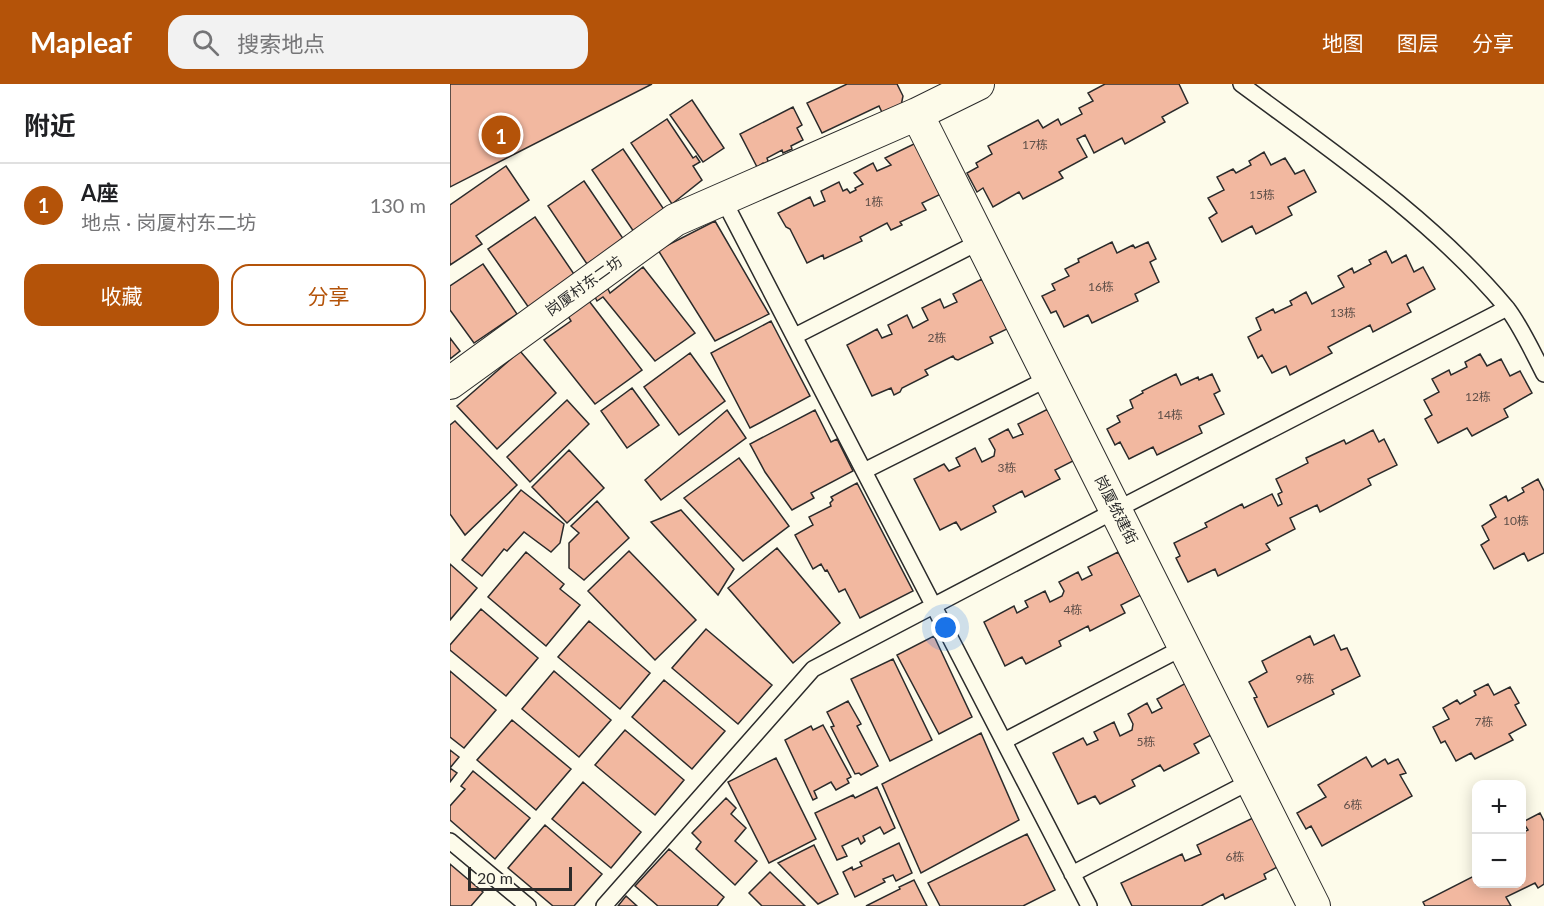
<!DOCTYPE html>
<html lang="zh">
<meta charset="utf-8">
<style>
body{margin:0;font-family:Lato,"Noto Sans SC",sans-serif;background:#f2f2f2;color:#202124}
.controls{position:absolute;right:18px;bottom:18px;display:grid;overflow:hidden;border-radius:12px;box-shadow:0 3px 15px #0003}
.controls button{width:54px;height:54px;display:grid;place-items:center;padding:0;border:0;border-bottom:2px solid #e0e0e0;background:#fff;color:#202124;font:30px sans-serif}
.scale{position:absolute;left:18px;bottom:15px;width:104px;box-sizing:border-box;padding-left:6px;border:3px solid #2b2b2b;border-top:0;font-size:16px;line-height:21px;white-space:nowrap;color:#2b2b2b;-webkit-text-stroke:4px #fdfbea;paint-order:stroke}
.you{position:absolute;left:496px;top:544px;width:21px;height:21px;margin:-15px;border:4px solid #fff;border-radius:50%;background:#1a73e8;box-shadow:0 0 0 9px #1a73e833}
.badge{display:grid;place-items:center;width:39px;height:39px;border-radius:50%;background:#b45309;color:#fff;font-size:20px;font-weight:700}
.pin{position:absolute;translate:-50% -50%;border:3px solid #fff;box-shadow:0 2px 6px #0006}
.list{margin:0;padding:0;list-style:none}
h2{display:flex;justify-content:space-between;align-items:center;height:78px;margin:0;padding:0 24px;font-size:26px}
h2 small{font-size:20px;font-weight:400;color:#757577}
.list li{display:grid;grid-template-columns:39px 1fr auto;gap:18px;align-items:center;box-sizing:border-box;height:84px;padding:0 24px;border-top:2px solid #e0e0e0}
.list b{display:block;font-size:22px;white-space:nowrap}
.list p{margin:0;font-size:20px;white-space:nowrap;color:#757577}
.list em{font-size:20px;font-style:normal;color:#757577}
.actions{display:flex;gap:12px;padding:18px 24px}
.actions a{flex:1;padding:14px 0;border:2px solid #b45309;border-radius:18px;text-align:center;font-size:21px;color:#b45309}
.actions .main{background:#b45309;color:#fff}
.icon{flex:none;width:33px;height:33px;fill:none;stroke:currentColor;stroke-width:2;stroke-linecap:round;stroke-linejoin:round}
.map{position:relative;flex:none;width:1094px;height:822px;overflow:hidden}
header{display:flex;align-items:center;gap:36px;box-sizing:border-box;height:84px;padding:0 30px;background:#b45309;color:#fff}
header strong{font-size:28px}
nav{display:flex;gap:33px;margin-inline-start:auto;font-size:21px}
.search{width:420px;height:54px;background:#f2f2f2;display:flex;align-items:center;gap:15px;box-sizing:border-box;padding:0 21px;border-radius:18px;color:#757577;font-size:22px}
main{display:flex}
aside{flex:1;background:#fff}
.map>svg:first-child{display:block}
.building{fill:#f2b8a0;stroke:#2b2b2b;stroke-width:1.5}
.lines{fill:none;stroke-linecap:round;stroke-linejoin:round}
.service-casing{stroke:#2b2b2b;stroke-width:18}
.minor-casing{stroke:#2b2b2b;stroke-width:34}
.service{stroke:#fdfbea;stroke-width:15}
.minor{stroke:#fdfbea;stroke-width:32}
.labels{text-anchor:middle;stroke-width:4.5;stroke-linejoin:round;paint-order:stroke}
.number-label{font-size:12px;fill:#5d4e48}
.street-label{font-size:15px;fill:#2b2b2b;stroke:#fdfbea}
</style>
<header>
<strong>Mapleaf</strong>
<div class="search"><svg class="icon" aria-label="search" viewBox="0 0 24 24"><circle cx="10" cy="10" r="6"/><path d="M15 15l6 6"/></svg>搜索地点</div>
<nav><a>地图</a><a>图层</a><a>分享</a></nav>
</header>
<main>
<aside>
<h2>附近<small></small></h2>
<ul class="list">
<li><span class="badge">1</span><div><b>A座</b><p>地点 · 岗厦村东二坊</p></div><em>130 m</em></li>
</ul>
<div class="actions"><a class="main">收藏</a><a>分享</a></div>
</aside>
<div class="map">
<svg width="1094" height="822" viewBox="0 0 1094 822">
<rect width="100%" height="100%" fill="#fdfbea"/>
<!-- building -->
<path class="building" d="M0,0H202L0,103Z
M0,0H202L0,103Z
M397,0H447L453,12L450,27L435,35L429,22L372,49L357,19Z
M655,0H729L738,19L712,33L715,38L675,60L672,54L644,69L635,51L627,55L637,73L609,88L613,94L573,115L569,108L543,123L533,104L527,108L517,89L528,83L526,79L542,70L538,62L588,36L593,44L608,35L611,41L632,30L629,24L643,17L638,9Z
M242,16L274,64L253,78L220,31Z
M343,23L352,41L347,44L353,56L341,62L342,65L333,69L332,66L317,74L319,80L315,82L313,79L307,83L290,50Z
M217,35L243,74L246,72L250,78L243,82L252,96L222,120L181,59Z
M466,59L491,110L472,119L476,126L450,138L452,141L441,146L437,139L410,153L412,157L374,175L373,171L357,179L340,145L336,143L328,129L360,113L364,122L375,117L371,107L389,98L393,107L397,105L400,109L406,106L405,104L413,100L404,89L423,79L427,87L441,81L435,74Z
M173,65L215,127L184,148L142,86Z
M814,68L821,81L835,74L845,90L854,86L866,108L838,123L842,131L806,150L802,142L772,158L759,134L767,129L758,114L774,106L767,93L783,85L786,89L801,81L799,77Z
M56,82L79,116L26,152L32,160L0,181V121Z
M134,97L174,156L137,180L98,122Z
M85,133L126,193L79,224L38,165Z
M265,137L319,230L265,257L208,166Z
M662,158L667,169L683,161L685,164L698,158L706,175L700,178L709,198L685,210L688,217L642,239L638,231L614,243L606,227L601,229L592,212L605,206L602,200L619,192L615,185L629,178L628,175Z
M936,167L942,179L956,171L964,188L973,183L985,205L957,220L961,228L923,248L920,241L878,263L882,269L840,291L836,282L822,289L812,271L808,274L798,253L811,246L806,234L823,225L825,229L842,221L840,217L856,208L862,220L894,203L888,192L902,184L904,189L921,180L919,176Z
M33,180L67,230L24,259L0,226V202Z
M193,183L245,249L205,277L153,213L147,217L143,209L156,201L160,209Z
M532,195L557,245L540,253L543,259L508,276L505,275L503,272L475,286L478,291L452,304L450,308L444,311L441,304L422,312L397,261L427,245L432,254L442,250L438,241L457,231L463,244L478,236L472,224L490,215L494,224L507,218L503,210Z
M139,217L192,286L145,320L94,256L121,237L118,232Z
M321,237L360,312L300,344L261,269Z
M0,254L10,267L0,275Z
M70,267L106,309L47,365L7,322Z
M240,269L275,317L229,351L194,303Z
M1030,270L1037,282L1051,275L1060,292L1070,287L1082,309L1054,325L1058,333L1022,352L1017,344L988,359L975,335L982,331L974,316L989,308L982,295L999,286L1001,291L1017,283L1015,278Z
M726,290L731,301L748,293L749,296L762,290L770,307L764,310L774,330L749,342L752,349L707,371L703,363L679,375L670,358L665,361L657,345L670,338L667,332L683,324L680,316L693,309L692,307Z
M182,304L209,341L177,364L151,327Z
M117,316L139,340L80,398L57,373Z
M598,325L625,376L605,386L610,395L575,413L572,407L543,422L546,428L511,446L506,438L490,446L464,395L494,380L499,387L510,382L506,374L525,364L532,378L544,372L545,366L539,355L558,345L563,354L573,350L568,340Z
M277,326L296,354L211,416L195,396Z
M365,326L381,358L387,355L403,387L361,409L364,414L342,426L315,388L300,360Z
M5,337L67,401L15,451L0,430V341Z
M923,346L929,358L934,355L947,381L918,395L921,401L870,428L867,421L840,434L845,445L816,460L820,466L768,492L765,485L738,498L726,474L730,472L724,459L757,443L755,439L792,420L794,424L822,410L828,422L832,420L828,410L832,408L826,395L858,379L856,374L894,356L896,360Z
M119,366L154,404L117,439L82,403Z
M289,374L339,442L293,477L234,414Z
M1088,395L1094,407V469L1078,477L1074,469L1044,485L1031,461L1039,456L1032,442L1046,433L1040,421L1056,412L1058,417L1074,408L1072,404Z
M407,399L463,507L410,534L395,505L389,508L377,486L375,487L371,480L363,485L345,451L363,441L359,433L381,422L380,419L383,416L381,413Z
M71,406L114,440L110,459L101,468L74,448L57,467L54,465L32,492L12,476Z
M147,417L179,454L134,496L119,484V459L129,449L121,442Z
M231,426L284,485L268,511L201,438Z
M327,464L390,539L343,579L278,504Z
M179,467L246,536L205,576L138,507Z
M76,468L114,500L110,505L130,521L96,562L38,513Z
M668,468L691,511L671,521L675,529L640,547L638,542L609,557L611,562L576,580L572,573L555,582L534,538L564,522L567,529L578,523L575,517L595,507L600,518L612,512L614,507L609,498L628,488L632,496L642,491L638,483Z
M0,480L27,504L0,536Z
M31,525L88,574L56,612L0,566V561Z
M139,537L200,589L170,625L108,573Z
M256,545L322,601L288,640L222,584Z
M884,551L891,566L897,564L910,592L882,606L884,610L818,643L804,614L807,613L799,598L817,588L812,577L860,552L864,561Z
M484,552L522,633L489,650L447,571Z
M443,575L482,656L440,677L401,595Z
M0,587L46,626L14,664L0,653Z
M104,587L161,636L129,673L72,625Z
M214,596L275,647L242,685L182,633Z
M736,599L763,650L744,660L749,669L714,687L710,681L682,696L685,702L650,720L645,712L628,720L603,669L633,654L637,661L648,656L644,648L664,638L670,652L682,646L683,640L678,630L697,619L702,629L712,624L707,615Z
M1038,600L1044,611L1060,603L1069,619L1065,621L1076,641L1059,650L1063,656L1025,675L1021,669L1006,677L995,657L991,659L983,643L999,635L993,624L1007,616L1010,620L1026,611L1024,607Z
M398,617L411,640L407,642L428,682L411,691L409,689L405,690L381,643L384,642L377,628Z
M62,636L121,685L86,726L27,676Z
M373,641L401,693L397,695L399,699L386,706L381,698L364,707L367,714L363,716L335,656L361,642L363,646Z
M175,646L234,696L205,731L145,681Z
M531,649L569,736L471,789L432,700Z
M0,666L9,673L0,684L7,689L0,698Z
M916,673L922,683L935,675L938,680L948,675L956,689L950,691L962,712L872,762L861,742L856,745L847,729L876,713L868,701Z
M326,674L366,755L319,779L278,698Z
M23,687L80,734L45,775L0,736V722L15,705L11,702Z
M133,698L191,748L161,784L102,735Z
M427,703L445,744L434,750L430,743L413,752L415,757L411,760L408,754L392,762L397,772L387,776L365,729L403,711L405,714Z
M276,714L286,724L281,730L296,744L285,757L307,777L285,801L246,765L251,758L242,749Z
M1090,729L1094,737V800L1088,804L1085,799L1056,813L1061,822H975L973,818L1024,792L1026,800H1072V749L1078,746L1073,738Z
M807,732L831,781L814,790L816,795L775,815L773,810L751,822H682L671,799L732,770L735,777L751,770L747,761Z
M95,741L152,790L124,822H103L58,784Z
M577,750L605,806L573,822H490L478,799Z
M449,759L462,789L446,797L443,791L433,795L435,798L405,813L393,788L402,783L403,786L412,782L410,778Z
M364,761L388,810L368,820L328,779Z
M219,765L274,813L267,822H208L185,802Z
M0,780L33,808L21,822H0Z
M320,788L355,822H312L299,809Z
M464,796L477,822H416L450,805L449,803Z
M176,812L187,822H168Z"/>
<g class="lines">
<!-- service casing -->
<g class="service-casing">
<path id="service" d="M791,0C883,68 982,135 1056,223C1068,237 1085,272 1094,290
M273,115L639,822
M345,252L531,157
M414,387L599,294
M554,657L734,563
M0,757L78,822
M622,790L801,697
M154,822L363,585L666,426L1057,224"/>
</g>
<!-- minor casing -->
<g class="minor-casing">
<path id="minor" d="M467,30L864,822
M0,299L225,136L467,30L528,0"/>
</g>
<!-- service -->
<use href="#service" class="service"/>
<!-- minor -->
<use href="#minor" class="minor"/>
</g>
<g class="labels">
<!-- number labels -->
<g class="number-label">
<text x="585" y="65">17栋</text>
<text x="812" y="115">15栋</text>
<text x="424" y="122">1栋</text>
<text x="651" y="207">16栋</text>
<text x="893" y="233">13栋</text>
<text x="487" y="258">2栋</text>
<text x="1028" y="317">12栋</text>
<text x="720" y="335">14栋</text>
<text x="557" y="388">3栋</text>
<text x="1066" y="441">10栋</text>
<text x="623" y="530">4栋</text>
<text x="855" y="599">9栋</text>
<text x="1034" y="642">7栋</text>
<text x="696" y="662">5栋</text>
<text x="903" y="725">6栋</text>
<text x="785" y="777">6栋</text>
</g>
<!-- street labels -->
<g class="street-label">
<text transform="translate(134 202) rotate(-36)" y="5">岗厦村东二坊</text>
<text transform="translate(666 426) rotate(63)" y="5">岗厦统建街</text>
</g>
</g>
</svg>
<div class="controls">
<button>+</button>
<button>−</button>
</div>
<div class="scale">20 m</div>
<div class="you"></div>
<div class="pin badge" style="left:51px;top:51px">1</div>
</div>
</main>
